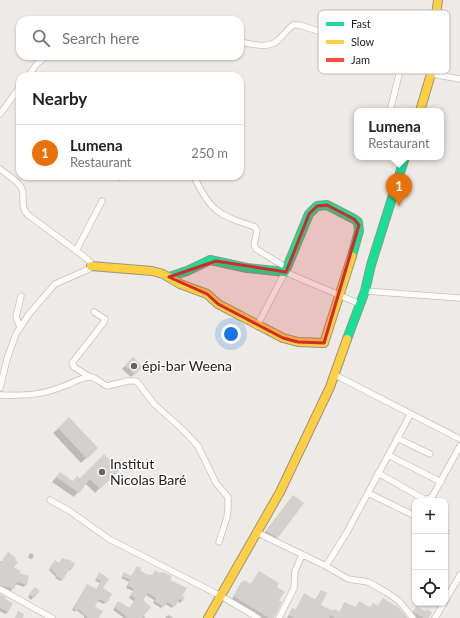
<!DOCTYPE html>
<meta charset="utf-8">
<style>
body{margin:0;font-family:Lato,sans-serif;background:#f6f6f6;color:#222}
.controls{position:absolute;right:12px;bottom:12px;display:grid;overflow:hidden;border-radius:8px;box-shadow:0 1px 3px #0004}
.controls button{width:36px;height:36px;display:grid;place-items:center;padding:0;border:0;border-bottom:1px solid #e0e0e0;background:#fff;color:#222;font:20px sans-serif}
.you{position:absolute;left:231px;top:334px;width:14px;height:14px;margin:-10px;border:3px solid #fff;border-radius:50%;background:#1a73e8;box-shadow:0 0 0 6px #1a73e833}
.badge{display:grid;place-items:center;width:26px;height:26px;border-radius:50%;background:#2563eb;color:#fff;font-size:13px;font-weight:700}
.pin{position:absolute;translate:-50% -33px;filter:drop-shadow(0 1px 2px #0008)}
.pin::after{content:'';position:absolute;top:21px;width:14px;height:12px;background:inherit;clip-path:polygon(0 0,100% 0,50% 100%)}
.popup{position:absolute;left:354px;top:108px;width:90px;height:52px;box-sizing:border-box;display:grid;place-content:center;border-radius:8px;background:#fff;filter:drop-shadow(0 1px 3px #0005);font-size:13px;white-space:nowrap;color:#767676}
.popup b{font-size:15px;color:#222}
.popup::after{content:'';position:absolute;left:50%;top:100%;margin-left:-8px;border:8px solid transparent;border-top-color:#fff}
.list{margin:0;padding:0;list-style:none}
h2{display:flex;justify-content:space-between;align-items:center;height:52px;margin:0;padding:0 16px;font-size:17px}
h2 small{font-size:13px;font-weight:400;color:#767676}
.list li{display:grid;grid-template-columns:26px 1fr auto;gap:12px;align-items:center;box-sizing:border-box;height:56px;padding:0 16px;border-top:1px solid #e0e0e0}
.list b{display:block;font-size:15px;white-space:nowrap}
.list p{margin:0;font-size:13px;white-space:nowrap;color:#767676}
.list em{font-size:13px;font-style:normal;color:#767676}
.icon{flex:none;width:22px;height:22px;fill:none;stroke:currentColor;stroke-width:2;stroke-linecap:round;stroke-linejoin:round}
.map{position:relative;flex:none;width:460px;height:618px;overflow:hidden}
.search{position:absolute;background:#fff;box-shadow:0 1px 3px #0004;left:16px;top:16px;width:228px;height:44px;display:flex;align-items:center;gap:10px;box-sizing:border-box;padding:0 14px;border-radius:12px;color:#767676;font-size:15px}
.panel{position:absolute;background:#fff;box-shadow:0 1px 3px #0004;left:16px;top:72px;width:228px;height:108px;border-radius:12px}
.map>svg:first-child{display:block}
.shadow{fill:#0003}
.building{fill:#d4d0ce}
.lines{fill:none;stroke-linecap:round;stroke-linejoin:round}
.street-casing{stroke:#c4c2c1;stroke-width:7}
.fast-casing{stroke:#979580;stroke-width:10}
.slow-casing{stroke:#979580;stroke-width:10}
.street{stroke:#fcfcfb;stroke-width:5.5}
.fast{stroke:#16e098;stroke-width:8}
.slow{stroke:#ffcf43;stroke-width:8}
.marked{fill:#d62828;fill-opacity:0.2;stroke:#d62828;stroke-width:3;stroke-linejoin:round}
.poi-dot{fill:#666564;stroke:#fff;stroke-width:1.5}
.labels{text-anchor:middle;stroke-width:3;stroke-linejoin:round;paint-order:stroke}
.poi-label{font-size:14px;fill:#1e1e1e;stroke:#fff;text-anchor:start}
.key{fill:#fff;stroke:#bcbcbc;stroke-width:1}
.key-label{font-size:11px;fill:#1e1e1e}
</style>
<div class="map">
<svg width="460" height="618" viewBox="0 0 460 618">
<rect width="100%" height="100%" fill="#edeae7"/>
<!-- shadow -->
<path class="shadow" d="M133,358L142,367L131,377L122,369Z
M69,419L97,448L81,463L53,433Z
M118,470L95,493L85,483L74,497L52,482L60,473L72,482Z
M293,496L277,537L272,542L262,536Z
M30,553L34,555L32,559L28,558Z
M0,561L12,567L26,584L24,587L15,584L11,591L0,588Z
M53,563L59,564H74L71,569L69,571L68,570L61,581L55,578L56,577L49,570Z
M138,571L148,576L169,580L181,596L182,601L180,603L177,601L172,608L165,604L161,608L153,603L154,600L146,595L142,601L143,616L146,618H124L113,610L117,604L129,609L134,601L129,598L133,591L126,588L129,582L121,578L123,576L131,577Z
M259,572L276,587L278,601L272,618H263L232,599L241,583L244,581L250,585Z
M98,575L108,579L102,588L111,594L104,604L97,601L94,608L98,618H84V616L76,610L75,612L72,610L87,585L96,590L100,583L95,581Z
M33,590L39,591L31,600L28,597Z
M321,591L320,606L339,613L345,603L355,608L359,602L370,608L377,607L383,599L398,608L407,618H287L292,609L295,611L304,594L315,600Z
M0,595L8,612L5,614L0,611Z
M414,610L428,618H414L412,615Z
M168,615L174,618H165Z"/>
<!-- building -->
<path class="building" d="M133,357L143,367L135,375L125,365Z
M69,417L98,448L87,459L58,428Z
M104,454L120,470L100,489L90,479L79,493L56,477L60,472L73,481L77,476L80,478Z
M293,495L304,503L278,538L266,531Z
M8,552L16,558L15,560L18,562L14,567L21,571L19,573L29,576L27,585L17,582L14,589L0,585V563Z
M62,558L67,560L68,559L75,563L72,569L70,568L63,580L56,576L57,575L50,568L55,560L59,563Z
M137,566L141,568L140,570L148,575L149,574L152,575L155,570L159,573L160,572L162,573L163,572L172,576L170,580L187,588L182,596L185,597L183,601L179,599L175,607L167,602L164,607L154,601L156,598L148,593L143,600L151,607L142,618H128L125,617L126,616L114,607L118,601L130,608L135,598L130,596L134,589L128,586L130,580L122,576L124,572L131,576Z
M259,571L279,583L277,587L285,592L279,600L282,602L274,618H269L233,596L244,580L251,584Z
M99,572L109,579L103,588L112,594L107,603L99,599L95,607L103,611L99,618H88L78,609L77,611L74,608L87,584L97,589L101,581L96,579Z
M35,587L40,591L34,598L29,594Z
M321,590L327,593L321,605L333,611L334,609L340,612L344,602L356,607L359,601L370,607L373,603L378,606L383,598L398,607L406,616L405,618H335L330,615L329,618H294L289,615L292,608L296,610L304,593L316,600Z
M0,594L6,597L5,599L13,603L8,612L0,608Z
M416,606L425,611L427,609L432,612L429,618H424L414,613L413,612Z
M18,611L24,614L23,618H15Z"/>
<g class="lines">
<!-- street casing -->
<g class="street-casing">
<path id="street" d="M240,42C252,44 267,49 277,41C283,36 287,30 293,25H299L390,53L418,64L431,74L460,79
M28,76L36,65L46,56
M390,111L403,58
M0,114L20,87
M0,169C6,174 19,181 22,189C25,198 20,206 27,214L86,258L90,262L91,266L89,269L55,284L29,314L16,334L7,359L0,388
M194,176C210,212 219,215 255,227L257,231L254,245L256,249L287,268
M119,177L120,176
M76,251L102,201
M365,291L460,298
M257,326L285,272L360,304
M20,327L16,317L21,296
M335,375L460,439
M90,377L74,367L72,363L104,322L105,319L94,312
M0,395C27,396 42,395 67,385C74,382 84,376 91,377C97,378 102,384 107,386L128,381H136L139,384L154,404L182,429L198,446L216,483L228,497V509L227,517L219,542
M397,438L430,454
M388,455L441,482
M378,473L424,499H428L432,497L460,446
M368,493L415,516
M50,500L71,512L109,539L221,596L258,618
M256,532L326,566L348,579L368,582L386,592L399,601L413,618
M445,532H446
M326,566L347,532L410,415
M0,589L52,618
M445,601L460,575
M279,618L294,588L295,571L302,555
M435,618L444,603"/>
</g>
<!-- fast casing -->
<g class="fast-casing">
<path id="fast" d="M169,277L187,271L210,260L247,268L285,272L309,214L317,206L327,205L354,219L358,222L359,231L352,256
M347,339L365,291L371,265L405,157"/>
</g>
<!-- slow casing -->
<g class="slow-casing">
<path id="slow" d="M420,111L431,74L437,44L434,31L438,0
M91,266L152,271L163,274L180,284L207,294L218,304L283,338L298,342L324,343L352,256
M208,618L280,492L330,387L347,339"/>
</g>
<!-- street -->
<use href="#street" class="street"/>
<!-- fast -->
<use href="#fast" class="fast"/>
<!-- slow -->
<use href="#slow" class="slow"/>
</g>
<!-- marked area -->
<path class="marked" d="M327,205L354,219L359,225L324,343L298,342L283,338L218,304L207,294L169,277L216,261L286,272L309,214L317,206Z"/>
<!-- markers -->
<g class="poi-dot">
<circle cx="134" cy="366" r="4"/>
<circle cx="102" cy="472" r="4"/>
</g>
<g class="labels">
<!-- poi labels -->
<g class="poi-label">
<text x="142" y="371">épi-bar Weena</text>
<text x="110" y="469">Institut<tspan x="110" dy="16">Nicolas Baré</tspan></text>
</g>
</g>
<!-- legend -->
<rect x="318" y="10" width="132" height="64" rx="6" class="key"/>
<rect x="326" y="22" width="18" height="4" fill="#16e098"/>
<rect x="326" y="40" width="18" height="4" fill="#ffcf43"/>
<rect x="326" y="58" width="18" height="4" fill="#f24e42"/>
<g class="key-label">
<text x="351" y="28">Fast</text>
<text x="351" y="46">Slow</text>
<text x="351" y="64">Jam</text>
</g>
</svg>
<div class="controls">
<button>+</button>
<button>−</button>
<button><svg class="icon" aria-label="locate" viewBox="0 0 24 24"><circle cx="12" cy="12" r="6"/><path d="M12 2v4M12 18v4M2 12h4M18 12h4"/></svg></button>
</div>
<div class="you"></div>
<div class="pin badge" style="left:399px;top:206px;background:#e8710a">1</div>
<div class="popup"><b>Lumena</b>Restaurant</div>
<div class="search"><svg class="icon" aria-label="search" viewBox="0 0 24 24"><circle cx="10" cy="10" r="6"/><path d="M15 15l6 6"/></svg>Search here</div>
<section class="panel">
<h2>Nearby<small></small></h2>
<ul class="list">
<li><span class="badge" style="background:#e8710a">1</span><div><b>Lumena</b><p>Restaurant</p></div><em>250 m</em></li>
</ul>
</section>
</div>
